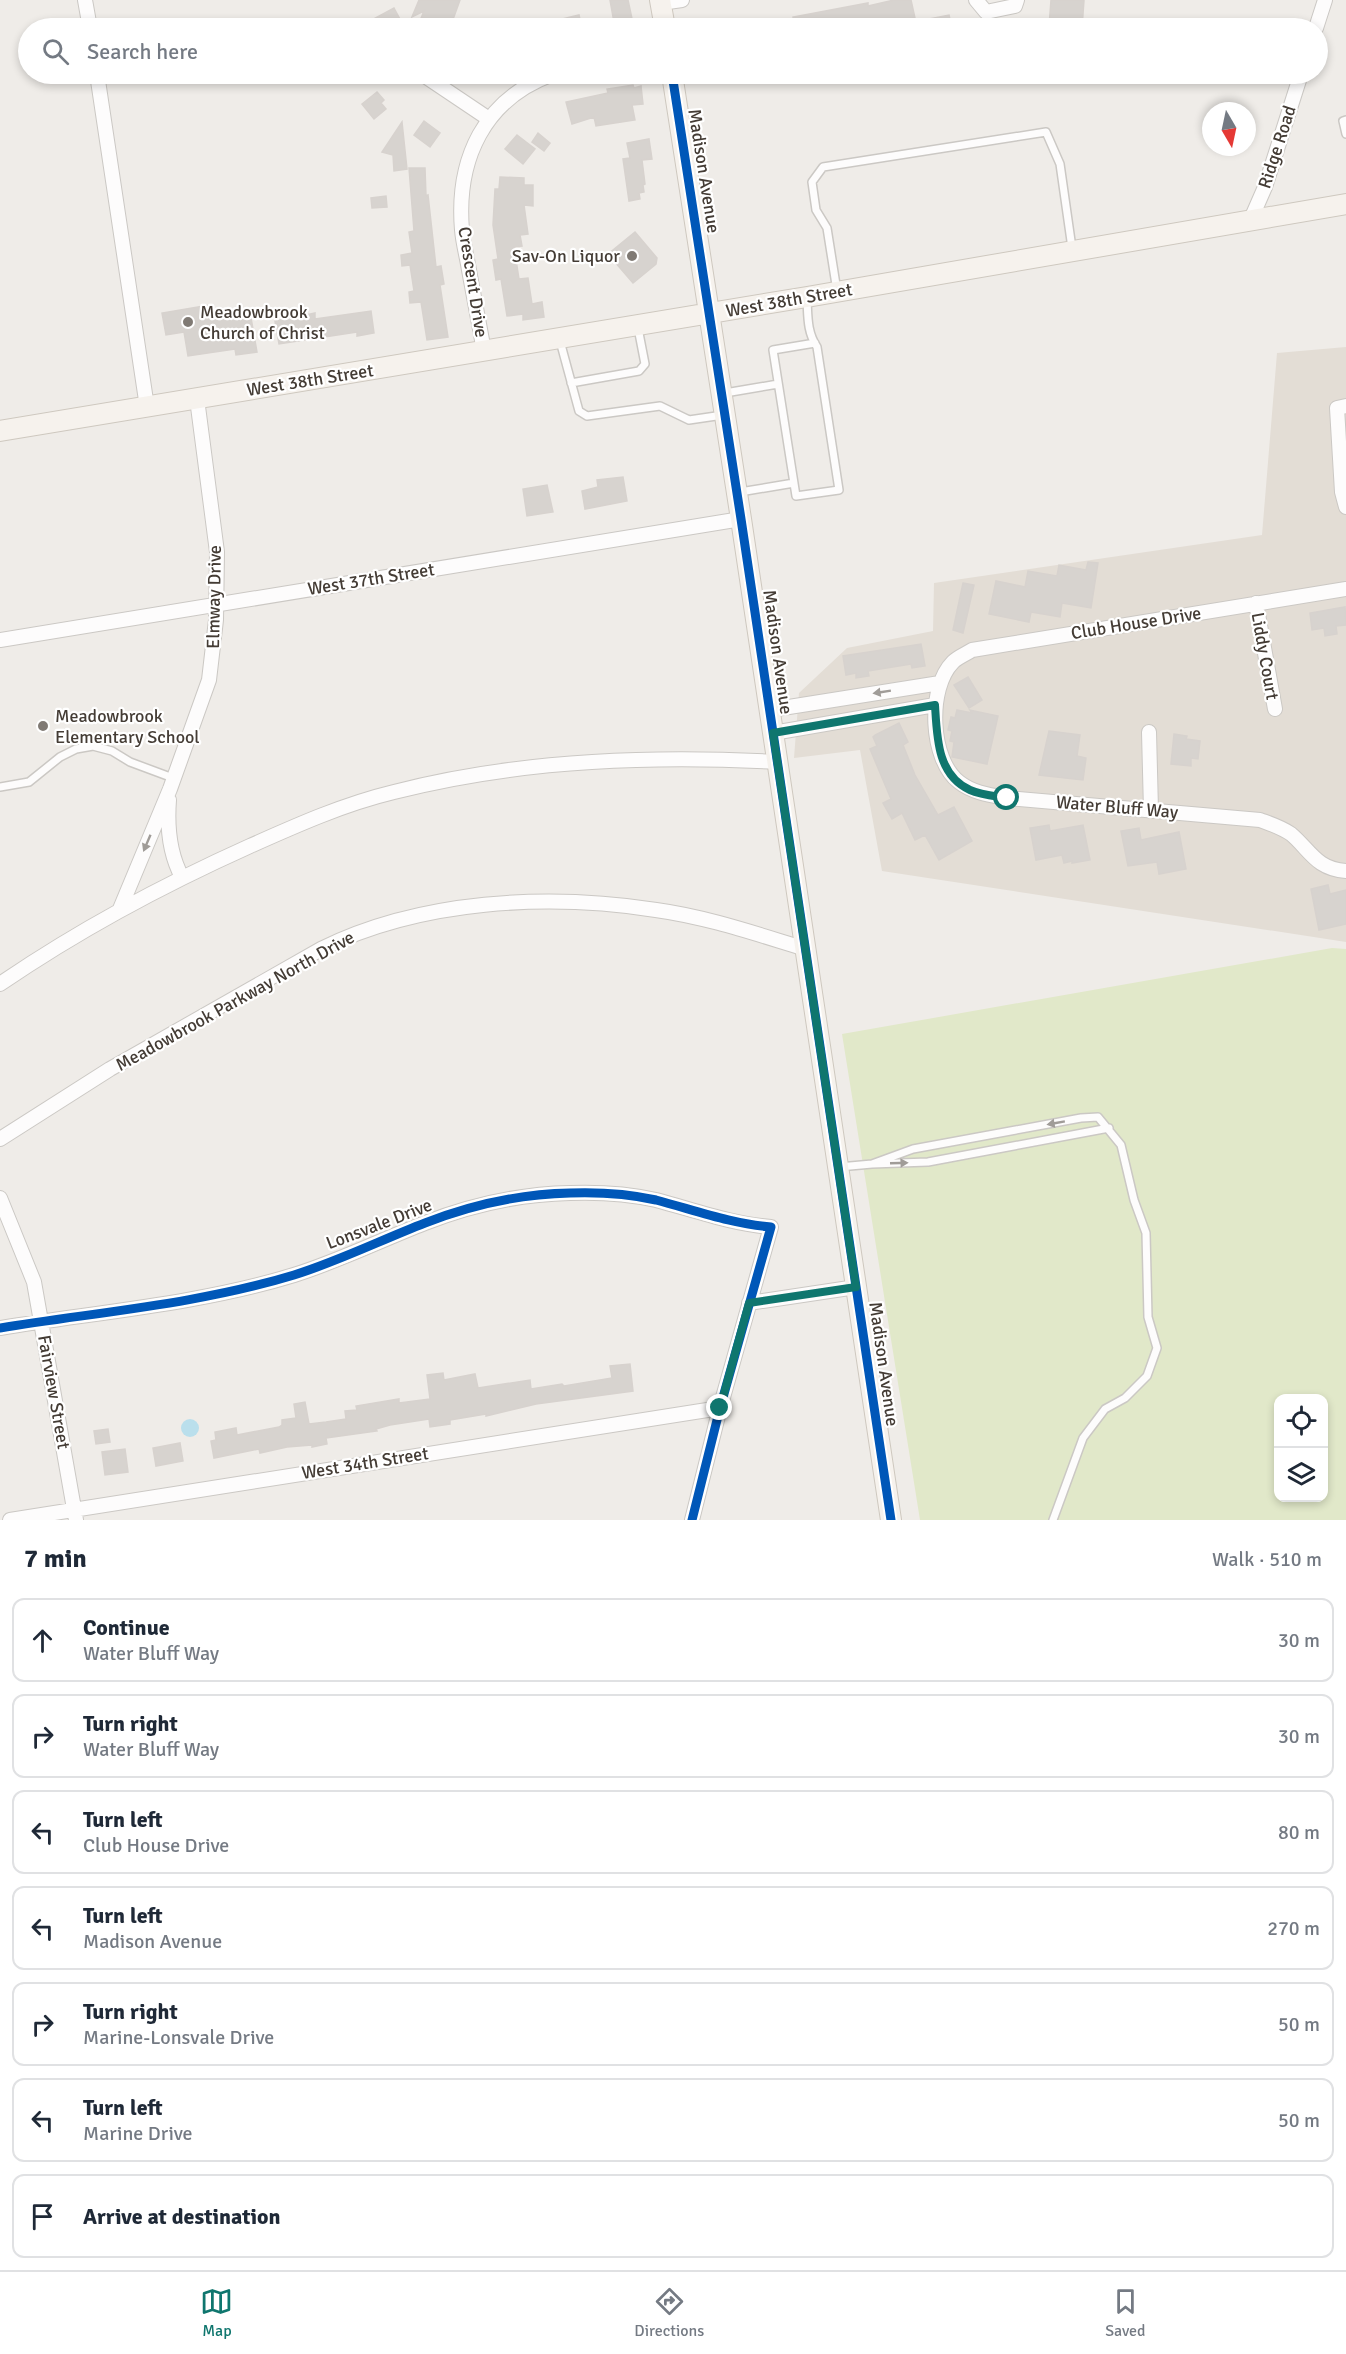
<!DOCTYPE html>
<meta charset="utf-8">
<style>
body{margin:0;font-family:Signika,sans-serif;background:#f6f6f7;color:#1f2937}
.controls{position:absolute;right:18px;bottom:18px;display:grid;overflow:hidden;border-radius:12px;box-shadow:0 3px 9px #0003}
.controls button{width:54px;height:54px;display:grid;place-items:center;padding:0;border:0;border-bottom:2px solid #e0e1e3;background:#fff;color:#1f2937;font:30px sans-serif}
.compass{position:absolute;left:1202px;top:102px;width:54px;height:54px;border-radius:50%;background:#fff;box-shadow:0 3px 9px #0003;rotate:171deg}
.stop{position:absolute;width:18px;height:18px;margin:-14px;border:4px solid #0f766e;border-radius:50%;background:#fff}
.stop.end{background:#0f766e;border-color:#fff;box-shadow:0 2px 6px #0008}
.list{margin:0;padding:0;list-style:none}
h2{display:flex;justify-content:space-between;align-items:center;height:78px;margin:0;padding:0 24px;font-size:26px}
h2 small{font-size:20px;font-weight:400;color:#747a83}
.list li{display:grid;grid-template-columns:39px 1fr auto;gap:18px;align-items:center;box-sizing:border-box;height:84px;margin:0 12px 12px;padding:0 12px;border:2px solid #e0e1e3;border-radius:12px}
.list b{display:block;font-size:22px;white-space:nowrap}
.list p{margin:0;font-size:20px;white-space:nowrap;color:#747a83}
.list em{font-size:20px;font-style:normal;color:#747a83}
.icon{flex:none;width:33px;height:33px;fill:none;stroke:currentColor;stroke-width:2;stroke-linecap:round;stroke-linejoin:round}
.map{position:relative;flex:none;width:1346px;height:1520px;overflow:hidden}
.search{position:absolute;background:#fff;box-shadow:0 3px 9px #0003;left:18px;right:18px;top:18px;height:66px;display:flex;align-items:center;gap:15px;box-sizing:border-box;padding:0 21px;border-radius:33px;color:#747a83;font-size:22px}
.sheet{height:750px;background:#fff}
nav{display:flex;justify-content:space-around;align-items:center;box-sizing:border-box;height:84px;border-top:2px solid #e0e1e3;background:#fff;font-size:16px;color:#747a83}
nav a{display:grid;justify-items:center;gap:3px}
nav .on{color:#0f766e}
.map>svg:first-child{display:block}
.residential{fill:#e3ddd5}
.green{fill:#e1e8c9;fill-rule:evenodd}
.water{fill:#badfec}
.building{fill:#d7d3cf;stroke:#d7d2ce;stroke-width:1.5}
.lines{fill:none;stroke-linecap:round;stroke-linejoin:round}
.lane-casing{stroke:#cbc8c4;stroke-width:10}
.street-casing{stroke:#cbc8c4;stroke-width:16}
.secondary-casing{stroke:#cec8bf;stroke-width:22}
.lane{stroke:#fdfcfc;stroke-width:7}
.street{stroke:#fdfcfc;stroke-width:14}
.secondary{stroke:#f6f2ed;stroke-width:20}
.cycleway-casing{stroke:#fff;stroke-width:13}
.cycleway{stroke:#0057b8;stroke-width:9}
.oneway{fill:#a09c98}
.route{stroke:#0f766e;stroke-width:8}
.poi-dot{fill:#807a74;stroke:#fff;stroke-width:2}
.labels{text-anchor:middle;stroke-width:4.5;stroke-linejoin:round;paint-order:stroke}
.street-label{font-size:18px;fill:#443c35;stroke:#fff}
.poi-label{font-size:18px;fill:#443c35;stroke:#fff;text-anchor:start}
</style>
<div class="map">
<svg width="1346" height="1520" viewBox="0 0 1346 1520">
<rect width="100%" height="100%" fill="#efece8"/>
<!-- residential -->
<path class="residential" d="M1346,347V942L882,871L860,750L794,758L799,693L847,648L933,631L934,583L1262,535L1277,353Z"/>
<!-- green -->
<path class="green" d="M1332,948L1346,949V1520H920L842,1034ZM1278,1398H1324V1498H1278Z"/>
<!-- water -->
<path class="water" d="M181 1428a9 9 0 1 1 18 0a9 9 0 1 1-18 0Z"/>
<!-- building -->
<path class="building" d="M419,0H460L451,25L436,19L432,28H417L424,11L412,17Z
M610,0H628L634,28H615Z
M894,0H911L915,18L843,28H795L793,17L868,3V6Z
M1051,0H1084L1082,28L1049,27Z
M394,8L402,23L392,28H357Z
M579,15L582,28H541V24Z
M949,15L952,28H909L908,23Z
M633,85L634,88L641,86L643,104L632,105L635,120L596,126L594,117L572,124L566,102L608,93L607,89Z
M377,92L384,100L381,103L386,109L374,119L362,104Z
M424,121L440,133L430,147L414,135Z
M402,122L407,169L394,171L393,155L382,152Z
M538,133L550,143L544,151L532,142Z
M517,135L535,149L523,164L505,149Z
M649,139L652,159L642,160L645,184L643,185L644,192L639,193L640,199L629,201L623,159L630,158L627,143Z
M409,168H425L426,196L428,195L436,267L441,266L444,284L440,285L448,337L427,340L421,302L410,303L409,292L414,291L410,265L402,266L401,255L412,253L409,232L414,231Z
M500,177L524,178V185H533V206L524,205L528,234L520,235L522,246L514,247L519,279L528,278L532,304L542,302L544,317L523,320V314L507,316L501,279L496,280L493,260L498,259L493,225L495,189H499Z
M386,196L387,207L372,208L371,198Z
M635,232L657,258L656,264L633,283L608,254Z
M209,305L211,318L250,312L257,352L236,355L235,349L188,356L184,332L166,335L162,313Z
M371,311L374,333L357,336V332L279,344L275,321L285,319V316L305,312L306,315L315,313V319Z
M623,477L627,501L585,509L582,491L598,487L597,480Z
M547,485L553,512L527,516L523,489Z
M1088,562L1098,563L1091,608L1062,603L1060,617L1031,612L1029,622L989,614L996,581L1025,587L1028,571L1057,576L1059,565L1086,570Z
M963,583L974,585L963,633L953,630Z
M1345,607L1346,625L1336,626L1337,634L1325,636L1324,628L1312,630L1310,613Z
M921,644L925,666L912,668L911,664L868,671L869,676L856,678V673L846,675L843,656Z
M968,677L982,700L969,708L954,685Z
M957,710L972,713L970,710L998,716L987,764L952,757L954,742L950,741L952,731L948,730L951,717L955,718Z
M899,723L908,742L903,745L915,775L938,815L954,807L972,841L939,860L925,835L915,840L902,813L892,819L883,803L891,799L870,749L877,746L873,737L875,735Z
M1049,731L1080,735L1077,756L1086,758L1083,780L1039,775Z
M1174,734L1187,736L1186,739L1200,741L1198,759L1191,758V766L1171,764Z
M1049,825L1050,831L1083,825L1090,860L1072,863V861L1064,863L1062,855L1036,860L1030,828Z
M1139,828L1141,840L1179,832L1186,869L1159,874L1157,862L1128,866L1121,831Z
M1328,885L1330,894L1346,890V924L1319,930L1311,889Z
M630,1364L633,1391L536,1404L486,1416V1414L450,1420V1424L430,1427L429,1419L390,1425L376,1429L377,1431L326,1438L327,1444L312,1447V1445L287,1447L260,1453L259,1449L214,1458L211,1441L216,1440L215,1432L236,1428L237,1435L279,1427L282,1425V1420L296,1418L294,1404L305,1402L309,1424L326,1422L346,1419L345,1411L357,1410L356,1406L399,1399V1403L430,1399L427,1375L443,1373L444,1380L475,1374L478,1388L530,1380L531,1389L562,1384L564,1386L612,1378L610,1366Z
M108,1429L110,1442L96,1444L94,1431Z
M180,1443L183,1461L156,1466L153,1448Z
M125,1449L128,1472L105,1475L102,1452Z"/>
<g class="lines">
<!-- lane casing -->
<g class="lane-casing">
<path id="lane" d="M1346,120L1343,121L1346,134
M837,291L827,228L816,210L812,182L823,167L1046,132L1060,164L1072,248
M807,300C808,317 807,332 817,347L839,490L796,496L773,350L815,343
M560,341L579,411L587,416L660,406L689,420L723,415
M571,383L639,371L645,364L638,328
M725,393L778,384
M740,492L794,483
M0,787L29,782L60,757L76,749L93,746L112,751L130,762L173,778
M839,1167L872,1164
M1053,1520L1083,1438L1105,1409L1125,1398L1147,1376L1157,1348L1148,1317L1146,1233L1134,1200L1121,1145L1098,1117L1081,1118L913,1149L872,1164L928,1162L1109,1128"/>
</g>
<!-- street casing -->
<g class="street-casing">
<path id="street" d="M85,0L90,28
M976,0L986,12L1015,6L1017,0
M661,3L682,0
M1316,28L1325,0
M97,74L147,407
M422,74L489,119
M1251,219L1265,187L1301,74
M484,351C479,324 474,297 469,270C467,257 463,243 462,230C456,159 484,99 553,74
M1346,406L1337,408L1342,492L1346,507
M1346,589L972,650C966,654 958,657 953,662C927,688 930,760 959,782C973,793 990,795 1007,798L1260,820C1271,824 1281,827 1291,834C1310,850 1316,869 1346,871
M1256,603L1275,709
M0,640L741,519
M770,710L940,683
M1149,732L1151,810
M773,733L935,705
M169,800C167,826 169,853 182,877
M120,909L170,789L209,680L216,620L217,552L197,399
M0,984C79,930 163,885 250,846C297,825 344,804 394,792C518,760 650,755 777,762
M0,1139L110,1069L321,949C420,900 547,893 656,910C707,917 756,934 806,949
M0,1198L34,1282L76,1520
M749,1303L856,1287
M0,1328C98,1312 199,1304 294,1275C339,1261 381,1240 425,1223C471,1205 521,1194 570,1193C598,1192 629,1194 656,1200C694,1210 732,1224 771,1227L720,1408L692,1520
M10,1520L720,1408"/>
</g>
<!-- secondary casing -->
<g class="secondary-casing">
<path id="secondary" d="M660,0L665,28
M672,74L741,519L891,1520
M0,431L807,297L1346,204"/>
</g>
<!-- lane -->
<use href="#lane" class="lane"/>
<!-- street -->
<use href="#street" class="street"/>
<!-- secondary -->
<use href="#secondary" class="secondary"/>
<!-- cycleway casing -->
<g class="cycleway-casing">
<path id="cycleway" d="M672,74L741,519L891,1520
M0,1328C98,1312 199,1304 294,1275C339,1261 381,1240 425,1223C471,1205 521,1194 570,1193C598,1192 629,1194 656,1200C694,1210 732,1224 771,1227L720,1408L692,1520"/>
</g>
<!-- cycleway -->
<use href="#cycleway" class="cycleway"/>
</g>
<!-- one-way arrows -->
<defs><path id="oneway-solid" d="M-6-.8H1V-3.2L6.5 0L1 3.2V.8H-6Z" transform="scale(1.5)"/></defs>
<g class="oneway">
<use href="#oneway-solid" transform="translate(882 692) rotate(171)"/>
<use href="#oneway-solid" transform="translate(147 843) rotate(113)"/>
<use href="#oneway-solid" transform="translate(1056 1123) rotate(170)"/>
<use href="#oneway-solid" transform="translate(899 1163) rotate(-2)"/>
</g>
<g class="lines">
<!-- route -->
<path class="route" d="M720,1408L749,1303L856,1287L773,733L935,705C937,737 937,775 970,790C981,795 995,796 1007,798"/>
</g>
<!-- markers -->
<g class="poi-dot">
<circle cx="632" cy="256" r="6"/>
<circle cx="188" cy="322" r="6"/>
<circle cx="43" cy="726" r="6"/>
</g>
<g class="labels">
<!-- street labels -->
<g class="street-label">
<text transform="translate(1277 147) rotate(-72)" y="6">Ridge Road</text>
<text transform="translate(704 171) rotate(81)" y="6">Madison Avenue</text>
<text transform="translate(473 282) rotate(81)" y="6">Crescent Drive</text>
<text transform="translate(789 300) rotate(-10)" y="6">West 38th Street</text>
<text transform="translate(310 380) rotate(-9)" y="6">West 38th Street</text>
<text transform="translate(371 579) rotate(-9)" y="6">West 37th Street</text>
<text transform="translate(214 597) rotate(-89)" y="6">Elmway Drive</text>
<text transform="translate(1136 623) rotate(-9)" y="6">Club House Drive</text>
<text transform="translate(778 652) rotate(82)" y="6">Madison Avenue</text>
<text transform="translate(1265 656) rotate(80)" y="6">Liddy Court</text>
<text transform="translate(1117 807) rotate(5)" y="6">Water Bluff Way</text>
<text transform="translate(235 1001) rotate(-29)" y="6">Meadowbrook Parkway North Drive</text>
<text transform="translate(379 1224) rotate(-21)" y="6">Lonsvale Drive</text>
<text transform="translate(884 1364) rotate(82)" y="6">Madison Avenue</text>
<text transform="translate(54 1392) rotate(80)" y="6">Fairview Street</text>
<text transform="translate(365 1463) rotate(-9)" y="6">West 34th Street</text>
</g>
<!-- poi labels -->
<g class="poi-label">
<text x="620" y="262" text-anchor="end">Sav-On Liquor</text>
<text x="200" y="318">Meadowbrook<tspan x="200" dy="21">Church of Christ</tspan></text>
<text x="55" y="722">Meadowbrook<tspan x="55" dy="21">Elementary School</tspan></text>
</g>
</g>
</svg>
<div class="controls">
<button><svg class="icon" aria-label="locate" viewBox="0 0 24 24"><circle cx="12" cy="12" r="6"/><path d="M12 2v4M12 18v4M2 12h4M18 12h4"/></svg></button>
<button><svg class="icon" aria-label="layers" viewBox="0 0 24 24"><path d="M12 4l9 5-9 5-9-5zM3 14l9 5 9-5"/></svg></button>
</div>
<svg class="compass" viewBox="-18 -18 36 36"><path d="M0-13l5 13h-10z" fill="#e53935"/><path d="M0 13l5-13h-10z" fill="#747a83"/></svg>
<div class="stop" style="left:1007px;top:798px"></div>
<div class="stop end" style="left:720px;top:1408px"></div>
<div class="search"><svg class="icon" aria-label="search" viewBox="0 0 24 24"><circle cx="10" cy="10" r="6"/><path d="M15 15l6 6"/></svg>Search here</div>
</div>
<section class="sheet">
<h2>7 min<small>Walk · 510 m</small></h2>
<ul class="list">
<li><svg class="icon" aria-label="ahead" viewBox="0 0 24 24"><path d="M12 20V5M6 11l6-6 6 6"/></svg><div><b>Continue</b><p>Water Bluff Way</p></div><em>30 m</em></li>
<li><svg class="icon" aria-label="right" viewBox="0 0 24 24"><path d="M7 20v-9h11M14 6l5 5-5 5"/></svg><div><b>Turn right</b><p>Water Bluff Way</p></div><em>30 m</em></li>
<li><svg class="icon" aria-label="left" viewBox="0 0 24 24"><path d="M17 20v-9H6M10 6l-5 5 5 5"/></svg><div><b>Turn left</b><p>Club House Drive</p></div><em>80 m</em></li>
<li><svg class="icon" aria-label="left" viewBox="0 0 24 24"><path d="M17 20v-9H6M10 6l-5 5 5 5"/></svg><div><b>Turn left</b><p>Madison Avenue</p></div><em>270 m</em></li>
<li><svg class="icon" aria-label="right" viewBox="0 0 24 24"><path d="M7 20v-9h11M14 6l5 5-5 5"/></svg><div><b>Turn right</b><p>Marine-Lonsvale Drive</p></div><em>50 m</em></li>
<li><svg class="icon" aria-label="left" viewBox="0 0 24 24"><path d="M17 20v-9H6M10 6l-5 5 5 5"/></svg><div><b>Turn left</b><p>Marine Drive</p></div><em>50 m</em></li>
<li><svg class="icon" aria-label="arrive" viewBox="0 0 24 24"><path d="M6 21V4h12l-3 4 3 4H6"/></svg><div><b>Arrive at destination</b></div></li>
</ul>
</section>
<nav>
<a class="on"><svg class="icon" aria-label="map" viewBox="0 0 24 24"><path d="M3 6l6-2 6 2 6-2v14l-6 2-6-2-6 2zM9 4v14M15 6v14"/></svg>Map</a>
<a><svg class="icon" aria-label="directions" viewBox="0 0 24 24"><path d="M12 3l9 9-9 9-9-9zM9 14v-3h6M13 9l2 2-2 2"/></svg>Directions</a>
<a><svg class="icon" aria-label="saved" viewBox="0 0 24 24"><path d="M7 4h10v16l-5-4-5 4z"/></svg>Saved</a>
</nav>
